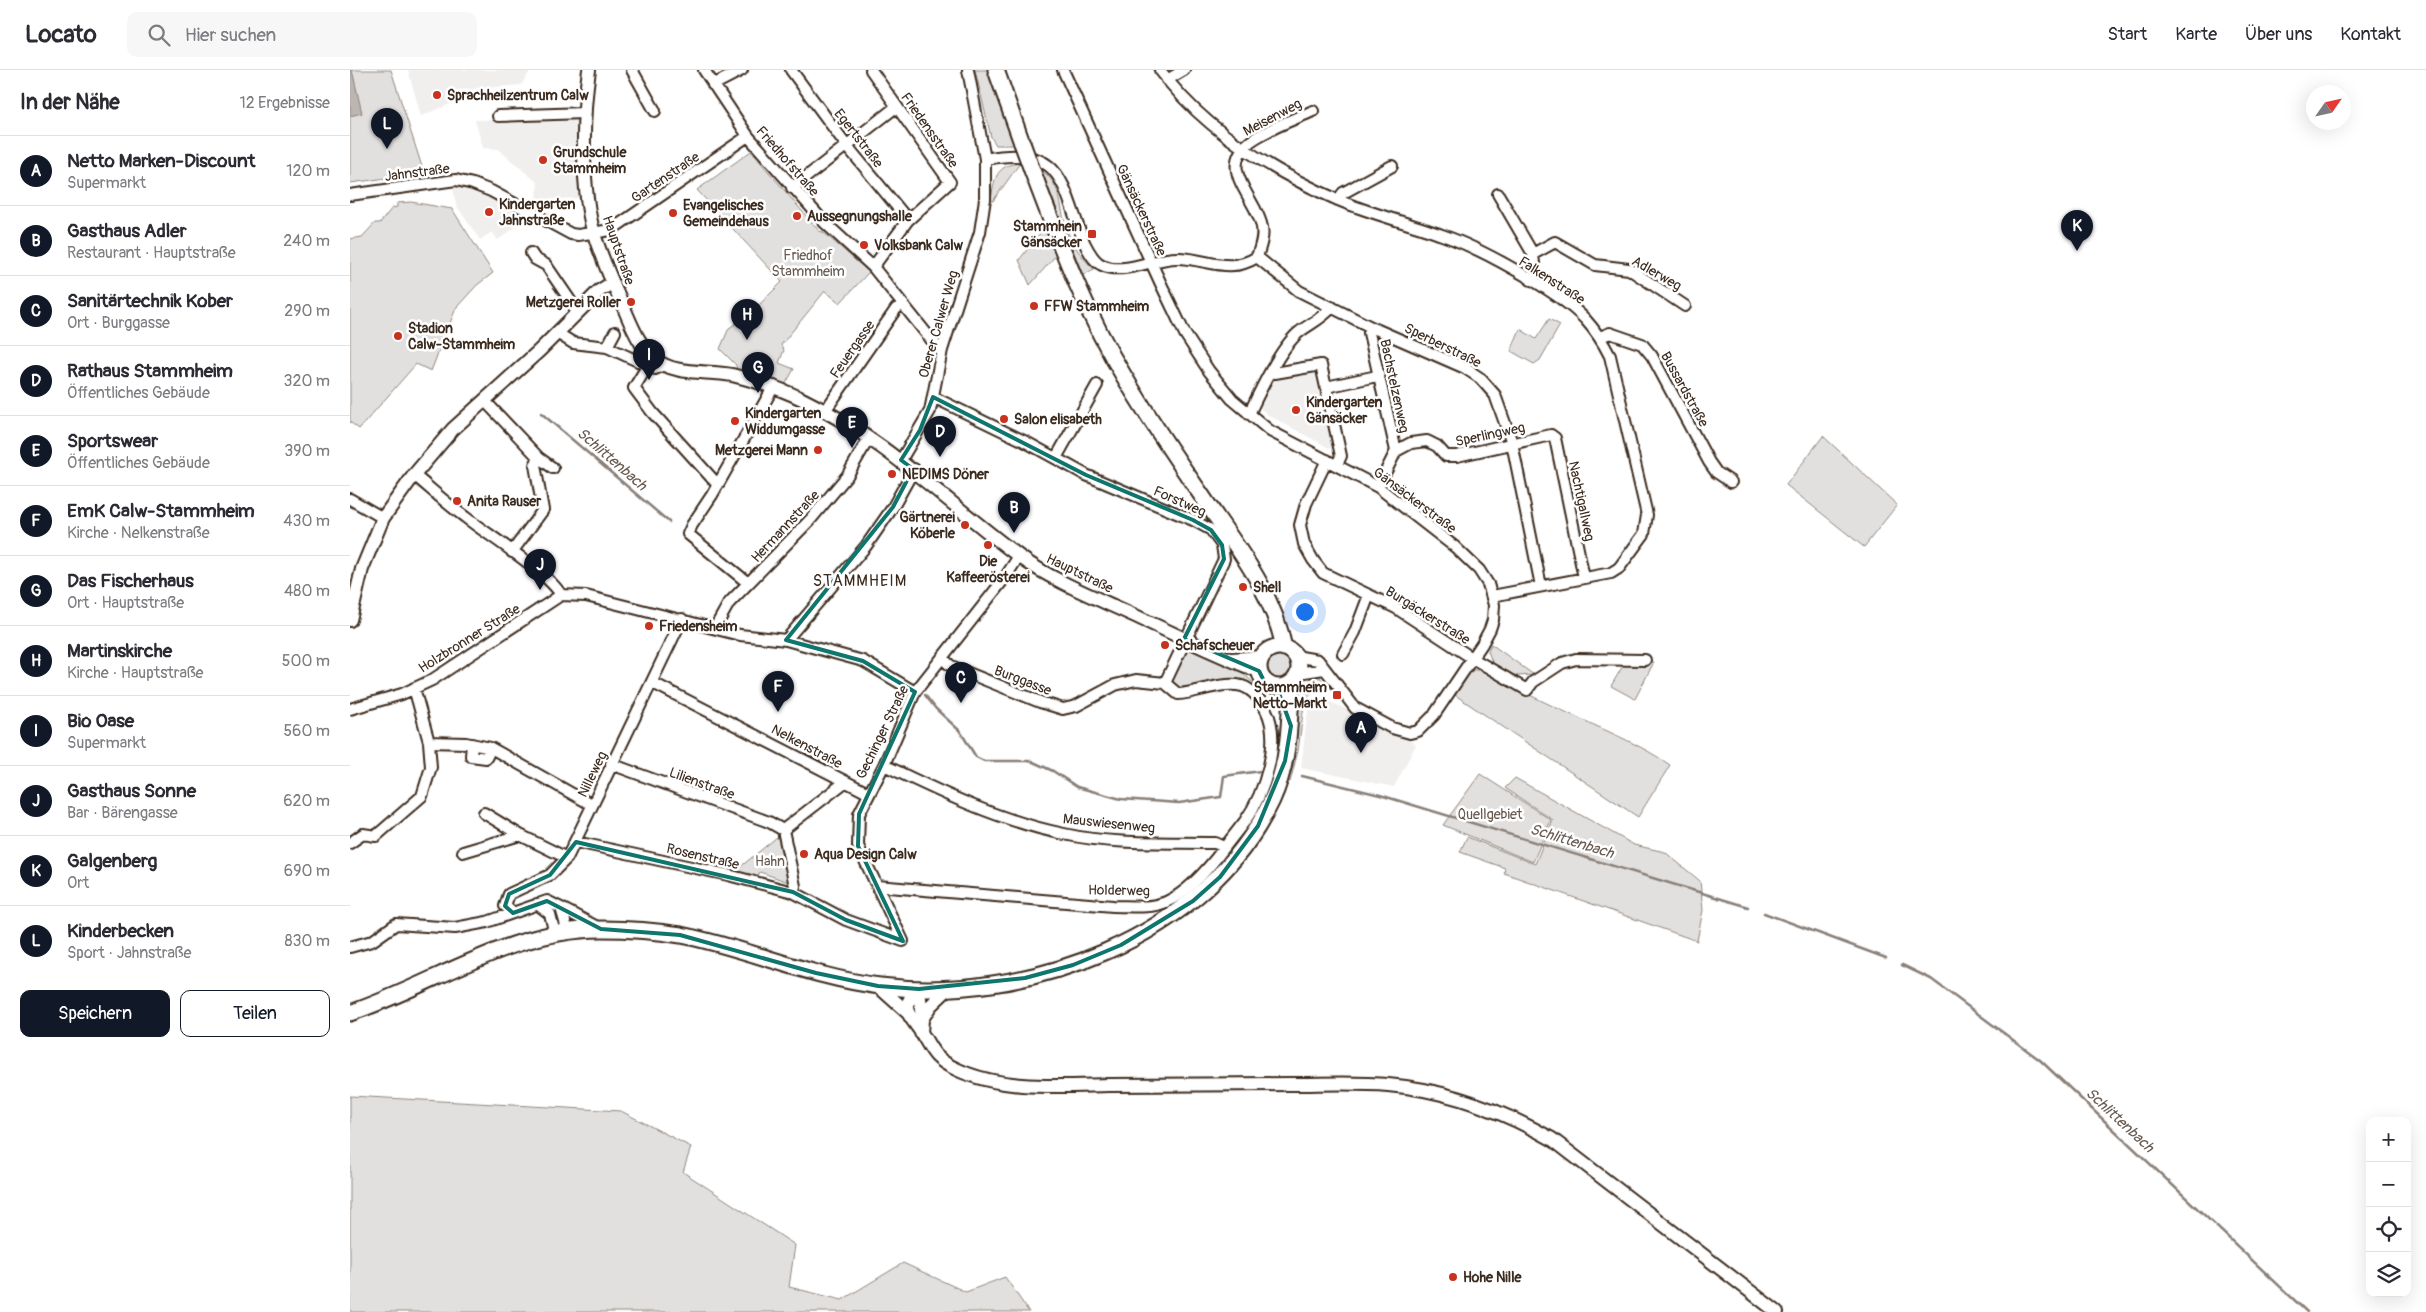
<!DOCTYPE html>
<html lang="de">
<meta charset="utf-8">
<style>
body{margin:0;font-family:Pangolin,sans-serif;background:#f7f7f7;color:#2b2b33}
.controls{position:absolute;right:15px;bottom:15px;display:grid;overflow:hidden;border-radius:10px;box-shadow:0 5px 20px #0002}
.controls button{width:45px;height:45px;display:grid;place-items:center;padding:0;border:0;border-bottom:1px solid #e1e1e2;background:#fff;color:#2b2b33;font:25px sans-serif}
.compass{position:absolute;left:1956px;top:15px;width:45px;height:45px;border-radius:50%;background:#fff;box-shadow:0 5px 20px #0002;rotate:56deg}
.you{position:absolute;left:954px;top:541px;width:18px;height:18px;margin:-12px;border:4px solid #fff;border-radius:50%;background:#1a73e8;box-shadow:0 0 0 8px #1a73e833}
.badge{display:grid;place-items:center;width:32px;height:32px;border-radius:50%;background:#111827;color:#fff;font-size:16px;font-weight:700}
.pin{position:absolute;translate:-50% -41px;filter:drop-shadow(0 1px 2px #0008)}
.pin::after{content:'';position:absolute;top:26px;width:18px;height:15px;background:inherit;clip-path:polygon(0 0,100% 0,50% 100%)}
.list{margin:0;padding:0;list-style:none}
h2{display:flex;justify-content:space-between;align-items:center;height:65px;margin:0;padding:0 20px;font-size:21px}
h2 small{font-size:16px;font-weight:400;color:#7c7c81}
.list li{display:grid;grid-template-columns:32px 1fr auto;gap:15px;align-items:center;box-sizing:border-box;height:70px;padding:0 20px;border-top:1px solid #e1e1e2}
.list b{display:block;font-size:19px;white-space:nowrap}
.list p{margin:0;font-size:16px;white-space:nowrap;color:#7c7c81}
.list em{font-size:16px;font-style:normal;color:#7c7c81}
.actions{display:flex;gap:10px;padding:15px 20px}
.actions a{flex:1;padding:11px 0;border:1px solid #111827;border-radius:10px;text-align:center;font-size:18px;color:#111827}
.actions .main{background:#111827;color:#fff}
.icon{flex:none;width:28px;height:28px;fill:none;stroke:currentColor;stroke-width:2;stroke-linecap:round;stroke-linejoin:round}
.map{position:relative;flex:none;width:2076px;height:1242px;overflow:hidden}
header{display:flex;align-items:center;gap:30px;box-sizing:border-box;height:70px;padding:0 25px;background:#fff;border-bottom:1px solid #e1e1e2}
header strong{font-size:24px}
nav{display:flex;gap:28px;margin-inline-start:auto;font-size:18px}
.search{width:350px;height:45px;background:#f7f7f7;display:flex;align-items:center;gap:12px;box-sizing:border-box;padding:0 18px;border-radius:10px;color:#7c7c81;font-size:19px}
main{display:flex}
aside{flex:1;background:#fff}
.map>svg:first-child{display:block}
.built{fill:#f1efee}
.green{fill:#e2e0de;stroke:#8e857e}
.water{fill:#bcb6b3;stroke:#887e77}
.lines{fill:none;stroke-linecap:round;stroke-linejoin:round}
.stream{stroke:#887e77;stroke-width:2.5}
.minor-casing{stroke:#3b2a1e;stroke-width:14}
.tertiary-casing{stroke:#3b2a1e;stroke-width:16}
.primary-casing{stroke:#3b2a1e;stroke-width:19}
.minor{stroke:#fff;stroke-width:10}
.tertiary{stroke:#fff;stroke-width:12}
.primary{stroke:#fff;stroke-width:15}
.primary-bridge-casing{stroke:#3b2a1e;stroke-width:19;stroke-linecap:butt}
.primary-bridge{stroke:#fff;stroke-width:15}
.marked{fill:none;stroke:#0f766e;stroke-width:4;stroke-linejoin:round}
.poi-dot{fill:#c8321e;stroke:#fff;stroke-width:2}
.labels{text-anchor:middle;stroke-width:5;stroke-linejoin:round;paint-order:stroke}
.poi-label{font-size:14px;font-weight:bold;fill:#3b2a1e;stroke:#fff;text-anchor:start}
.street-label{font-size:14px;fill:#3b2a1e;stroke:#fff}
.park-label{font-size:14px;fill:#65584e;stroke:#fff}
.water-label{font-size:15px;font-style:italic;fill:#685b52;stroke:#fff}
.quarter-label{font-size:16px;letter-spacing:1px;fill:#3b2a1e;stroke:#fff}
</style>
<header>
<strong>Locato</strong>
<div class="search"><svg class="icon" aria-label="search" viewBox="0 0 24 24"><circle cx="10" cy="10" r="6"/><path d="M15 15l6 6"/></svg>Hier suchen</div>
<nav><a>Start</a><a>Karte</a><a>Über uns</a><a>Kontakt</a></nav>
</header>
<main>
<aside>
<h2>In der Nähe<small>12 Ergebnisse</small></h2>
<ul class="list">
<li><span class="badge">A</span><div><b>Netto Marken-Discount</b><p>Supermarkt</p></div><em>120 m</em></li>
<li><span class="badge">B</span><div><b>Gasthaus Adler</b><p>Restaurant · Hauptstraße</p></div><em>240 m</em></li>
<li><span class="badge">C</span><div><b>Sanitärtechnik Kober</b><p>Ort · Burggasse</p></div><em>290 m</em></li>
<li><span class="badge">D</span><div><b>Rathaus Stammheim</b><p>Öffentliches Gebäude</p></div><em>320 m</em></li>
<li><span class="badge">E</span><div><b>Sportswear</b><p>Öffentliches Gebäude</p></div><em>390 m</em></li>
<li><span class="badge">F</span><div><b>EmK Calw-Stammheim</b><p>Kirche · Nelkenstraße</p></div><em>430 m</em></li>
<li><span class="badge">G</span><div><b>Das Fischerhaus</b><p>Ort · Hauptstraße</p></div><em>480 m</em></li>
<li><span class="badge">H</span><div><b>Martinskirche</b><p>Kirche · Hauptstraße</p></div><em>500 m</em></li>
<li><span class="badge">I</span><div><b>Bio Oase</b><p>Supermarkt</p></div><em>560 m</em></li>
<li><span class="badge">J</span><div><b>Gasthaus Sonne</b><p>Bar · Bärengasse</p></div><em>620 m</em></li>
<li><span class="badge">K</span><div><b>Galgenberg</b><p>Ort</p></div><em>690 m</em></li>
<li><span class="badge">L</span><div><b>Kinderbecken</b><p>Sport · Jahnstraße</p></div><em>830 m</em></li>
</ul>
<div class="actions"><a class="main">Speichern</a><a>Teilen</a></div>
</aside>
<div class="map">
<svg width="2076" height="1242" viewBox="0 0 2076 1242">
<rect width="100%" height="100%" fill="#fff"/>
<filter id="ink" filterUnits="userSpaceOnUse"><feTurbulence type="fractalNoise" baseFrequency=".02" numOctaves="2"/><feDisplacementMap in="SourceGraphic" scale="10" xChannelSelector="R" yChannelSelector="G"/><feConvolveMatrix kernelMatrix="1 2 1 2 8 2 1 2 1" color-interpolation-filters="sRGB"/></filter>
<g filter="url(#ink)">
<!-- built -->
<path class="built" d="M58,0H181L171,15L107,20L110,30L71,46Z
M229,48L225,73L230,128L186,130L188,113L148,79L133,78L125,50Z
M108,117L119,119L159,137L177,149L148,170L142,162L130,170L106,135L103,117Z
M966,297L971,300L987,379L983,380L918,345L907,335L922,308Z
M968,626L1055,667L1066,675L1044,717L951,698L957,647L960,635Z"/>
<!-- green -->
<path class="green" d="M0,0H41L74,103L0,113Z
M625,0H638L664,75H646L641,67Z
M401,81L469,161L473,162L519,202L490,233L475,221L431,275L434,280L429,293L444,299L435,315L387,303L386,295L370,279L379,258L399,245L432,212L347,120Z
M670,93L643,131H641C644,110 645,95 670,93Z
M691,100C715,117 708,140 719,165C725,178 734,190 744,199L733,205Z
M61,132L102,139L143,203L127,215L106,238L81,301L66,294L9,359L0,352V169L12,167L25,153H30L42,138L47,137V133Z
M695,157L707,184L680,215L669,190Z
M1199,249L1210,255L1190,290L1184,294L1161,281L1170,259L1186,269Z
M1473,366L1547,435L1514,477L1436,415Z
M1141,574L1184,605L1166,606L1143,595L1138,581Z
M834,577H839L891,602L911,619L910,621L901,617L831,621L821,610Z
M912 597a16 16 0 1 1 32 0a16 16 0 1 1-32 0Z
M1304,592L1285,629L1261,616L1274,594Z
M1123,600H1130C1163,617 1197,634 1231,649C1261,663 1293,676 1320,695L1288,747L1105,625V621L1117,604Z
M961,604L970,607L975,615L964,620L959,618Z
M958,622L961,623L954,635L948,681L940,712L934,710L943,631Z
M1130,704L1201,750L1183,792L1093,755Z
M1165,708L1284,775L1315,782L1350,811L1353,840L1347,871L1154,803L1155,798L1110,782L1117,767L1185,794L1203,750L1155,718Z
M427,767L431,772L441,813L410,802L407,808L384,802Z
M0,1026L271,1041L341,1077L333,1102L445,1175L439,1217L492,1230L553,1193L616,1222L655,1207L679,1242H0Z"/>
<!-- water -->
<path class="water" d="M0,0H2L12,43L0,46Z"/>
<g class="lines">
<!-- stream -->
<path class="stream" d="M191,343L319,452
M575,625L586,639L610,661L626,687L634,691H681L703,701L727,717L771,729L829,733L871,727L874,706L911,701
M952,706L1030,725L1398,837
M1414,843L1536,888
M1552,895L1581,909L1690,990L1957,1242"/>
<!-- minor casing -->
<g class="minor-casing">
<path id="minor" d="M282,0L305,41
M354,0L398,66L474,152L523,197L588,278L592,280
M441,0L497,76L558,150
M521,0L600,112L558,150L523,197
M713,0L811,214L835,264L859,301L882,329L920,361L1028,417L1105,477L1129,500L1138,514L1144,535L1143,550L1140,559L1132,574L1084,645L1068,661L1060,663L1042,658L1005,638L968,590L945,586
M810,0C853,59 922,101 988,130C1022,144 1058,153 1092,165C1130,178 1207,220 1235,249C1245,260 1253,272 1260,286L1297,445L1294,464L1269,498L1261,503L1142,526
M817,10L834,0
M363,15L392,0
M148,46L235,43
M635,89C714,74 711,113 734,172C738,180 743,191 752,195C776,206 806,186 830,188C860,190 880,204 907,187C910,177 914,168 912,157C907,128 865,98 901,71C919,58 943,50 963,41
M442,118L546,37
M1148,124L1183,184L1185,202L1181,210
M0,125L106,110L123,114L141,121L221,164L228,165L261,160L398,66
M988,130L993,123L1042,96
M181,183L185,189L196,195L228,242
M1183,184L1205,172L1245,195L1279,199L1335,236
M907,187L949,221L1021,257L1115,298L1130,308L1145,325L1162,373L1191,516
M1021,257L1019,263L1046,381
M207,263L223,273L257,277L305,299L314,295
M1250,267L1260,263L1292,274L1302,286L1359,392L1366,402L1381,412
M257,277L265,262
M298,295L284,318L302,342L368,415
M921,300L925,303L971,295L991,386L987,395
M976,317L1027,306
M583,327L674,371L736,405L843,450L861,460L872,475L874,489L815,613
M135,331L189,388
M475,341L546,239L553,234
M899,344C910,321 929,280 948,263C959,254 972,249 982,237
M706,388L747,315
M551,390L580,341L592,280L630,162L635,129V89L618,0
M977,390L956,434L950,455L954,474L963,490L973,503L1046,538L1122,588L1177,620L1183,612L1212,593L1226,589L1295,590
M64,405C81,419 97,434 115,447C138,465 199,503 211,525
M1028,417L1046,381L1061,373L1077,371L1087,376L1096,386H1107L1201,365L1205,368L1234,508
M0,429L33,448
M162,482L193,440L185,395L189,388L203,398
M398,513L338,464L342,455L362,425L424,316
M365,558L379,533L461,449L497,406L519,368
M436,570L516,476L543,437L564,399
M993,584L1005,562L1019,525
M592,588L601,596L690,632L713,639L726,636L765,615L786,610L815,613
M948,603L974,599
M303,613L518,723
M0,639L52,624L82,610L211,525L236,526L390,565L436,570L513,591L565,622
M79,672L116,673L141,678L242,735
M122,674L121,686L136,688L141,678
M261,694L419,752L433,760
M534,695C592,723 650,751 714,764C763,775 815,772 865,773L874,777
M134,743L170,765
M433,760L495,712
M433,760L445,816L443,822
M226,772L378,805L443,822L496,850L553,871
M0,773L13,764L26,766L72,726L81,697L79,672L64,618
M113,782L170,765L217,788
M527,816L763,836C781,836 799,839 816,832C839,822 859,798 874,778C881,769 888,760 895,751C914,724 932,671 916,640C911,630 902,619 892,616C872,611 848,623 828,624L815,613
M187,834L200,844L205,864
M211,838L247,857
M163,843L155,836L159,824L200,805L217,788L332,549
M553,871L508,776L509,744L534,695L565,622L654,509L669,486
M0,877L22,871L46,854L105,858L137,852L197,831L211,838L218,862"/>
</g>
<!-- tertiary casing -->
<g class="tertiary-casing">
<path id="tertiary" d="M239,0C232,47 231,118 244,164C252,189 263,214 274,238C282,256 289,276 305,289C325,306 357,300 382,305C406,311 430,318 452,329C537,370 596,432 670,487C703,511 744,527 781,544C823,563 865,585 909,601
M0,550L12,499L33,448L64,405L103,359L190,280L249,221L262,213
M882,589L911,587
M528,916L557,942
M569,919C550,936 556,941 569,959C582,979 582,988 606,999C652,1021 710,1016 759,1015C819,1015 880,1014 940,1014C973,1014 1006,1012 1038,1015C1097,1020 1151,1040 1202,1069L1427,1242
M569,919L572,949L571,963
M572,949L580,936L600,917"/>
</g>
<!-- primary casing -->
<g class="primary-casing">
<path id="primary" d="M646,0L672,73
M682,100C709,171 735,243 775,308C799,348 825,387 852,426C884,474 923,520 934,578
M909 597a20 20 0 1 1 40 0a20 20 0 1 1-40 0Z
M0,943C84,915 160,859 252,859C277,859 306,861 331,865C398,878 462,908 530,916C674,934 858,868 922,730C939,693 940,654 941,613"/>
</g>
<!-- minor -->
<use href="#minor" class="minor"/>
<!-- tertiary -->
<use href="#tertiary" class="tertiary"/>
<!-- primary -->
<use href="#primary" class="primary"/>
<!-- primary-bridge casing -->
<g class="primary-bridge-casing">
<path id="primary-bridge" d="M672,73L682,100"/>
</g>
<!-- primary-bridge -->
<use href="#primary-bridge" class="primary-bridge"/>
</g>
</g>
<!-- marked area -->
<path class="marked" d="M583,327L736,405L843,450L861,460L872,475L874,489L834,569L909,601L915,613L927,618L941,656L935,691L908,756L870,807L843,831L771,875L723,895L675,908L569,919L528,916L466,903L330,865L251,859L197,831L163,843L155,836L159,824L200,805L226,772L443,822L496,850L553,871L508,776L509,744L565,622L513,591L436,570L543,437L563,399L551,390L570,360Z"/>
<!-- markers -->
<g class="poi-dot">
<circle cx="87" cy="25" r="5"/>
<circle cx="193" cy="90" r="5"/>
<circle cx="139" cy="142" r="5"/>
<circle cx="323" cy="143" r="5"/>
<circle cx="447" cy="146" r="5"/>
<rect x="737" y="159" width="10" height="10" rx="2.5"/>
<circle cx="514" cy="175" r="5"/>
<circle cx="281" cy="232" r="5"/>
<circle cx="684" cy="236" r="5"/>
<circle cx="48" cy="266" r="5"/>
<circle cx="946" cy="340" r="5"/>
<circle cx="654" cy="349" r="5"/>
<circle cx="385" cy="351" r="5"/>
<circle cx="468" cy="380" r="5"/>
<circle cx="542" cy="404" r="5"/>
<circle cx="107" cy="431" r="5"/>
<circle cx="615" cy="455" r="5"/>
<circle cx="638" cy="475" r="5"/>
<circle cx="893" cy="517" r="5"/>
<circle cx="299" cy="556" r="5"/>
<circle cx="815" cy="575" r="5"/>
<rect x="982" y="620" width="10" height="10" rx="2.5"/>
<circle cx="454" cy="784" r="5"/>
<circle cx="1103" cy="1207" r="5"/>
</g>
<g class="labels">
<!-- poi labels -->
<g class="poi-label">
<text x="97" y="30">Sprachheilzentrum Calw</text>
<text x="203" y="87">Grundschule<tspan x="203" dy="16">Stammheim</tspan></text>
<text x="149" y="139">Kindergarten<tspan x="149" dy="16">Jahnstraße</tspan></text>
<text x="333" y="140">Evangelisches<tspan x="333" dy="16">Gemeindehaus</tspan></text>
<text x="457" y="151">Aussegnungshalle</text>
<text x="732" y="161" text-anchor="end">Stammhein<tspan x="732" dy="16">Gänsäcker</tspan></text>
<text x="524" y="180">Volksbank Calw</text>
<text x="271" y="237" text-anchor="end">Metzgerei Roller</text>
<text x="694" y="241">FFW Stammheim</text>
<text x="58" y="263">Stadion<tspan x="58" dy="16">Calw-Stammheim</tspan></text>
<text x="956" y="337">Kindergarten<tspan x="956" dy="16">Gänsäcker</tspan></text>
<text x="395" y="348">Kindergarten<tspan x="395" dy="16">Widdumgasse</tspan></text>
<text x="664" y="354">Salon elisabeth</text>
<text x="458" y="385" text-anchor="end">Metzgerei Mann</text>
<text x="552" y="409">NEDIMS Döner</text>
<text x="117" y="436">Anita Rauser</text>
<text x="605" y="452" text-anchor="end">Gärtnerei<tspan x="605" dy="16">Köberle</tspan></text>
<text x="638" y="496" text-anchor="middle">Die<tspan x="638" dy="16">Kaffeerösterei</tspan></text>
<text x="903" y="522">Shell</text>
<text x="309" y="561">Friedensheim</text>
<text x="825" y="580">Schafscheuer</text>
<text x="977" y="622" text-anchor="end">Stammheim<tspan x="977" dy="16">Netto-Markt</tspan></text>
<text x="464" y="789">Aqua Design Calw</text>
<text x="1113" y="1212">Hohe Nille</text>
</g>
<!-- street labels -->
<g class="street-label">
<text transform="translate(922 47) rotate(-28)" y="5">Meisenweg</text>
<text transform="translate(580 60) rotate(55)" y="5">Friedensstraße</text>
<text transform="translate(509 68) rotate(52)" y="5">Egertstraße</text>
<text transform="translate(438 91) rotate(49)" y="5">Friedhofstraße</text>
<text transform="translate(67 102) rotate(-7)" y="5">Jahnstraße</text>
<text transform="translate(315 107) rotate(-34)" y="5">Gartenstraße</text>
<text transform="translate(792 140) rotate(65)" y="5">Gänsäckerstraße</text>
<text transform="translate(269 180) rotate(71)" y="5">Hauptstraße</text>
<text transform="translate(1307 203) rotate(30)" y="5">Adlerweg</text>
<text transform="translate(1202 210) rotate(33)" y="5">Falkenstraße</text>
<text transform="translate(588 254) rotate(-74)" y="5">Oberer Calwer Weg</text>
<text transform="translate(1093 275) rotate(26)" y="5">Sperberstraße</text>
<text transform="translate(502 279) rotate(-55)" y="5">Feuergasse</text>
<text transform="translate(1045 316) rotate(78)" y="5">Bachstelzenweg</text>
<text transform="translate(1335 319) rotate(61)" y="5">Bussardstraße</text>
<text transform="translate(1140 364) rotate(-12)" y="5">Sperlingweg</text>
<text transform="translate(1065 430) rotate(37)" y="5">Gänsäckerstraße</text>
<text transform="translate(830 431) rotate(24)" y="5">Forstweg</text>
<text transform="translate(1232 431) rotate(78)" y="5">Nachtigallweg</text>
<text transform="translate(435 456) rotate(-47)" y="5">Hermannstraße</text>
<text transform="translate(730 503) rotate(26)" y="5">Hauptstraße</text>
<text transform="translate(1078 545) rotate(32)" y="5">Burgäckerstraße</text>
<text transform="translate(119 568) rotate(-32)" y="5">Holzbronner Straße</text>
<text transform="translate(673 610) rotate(21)" y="5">Burggasse</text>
<text transform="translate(532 662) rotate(-64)" y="5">Gechinger Straße</text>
<text transform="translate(457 676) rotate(28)" y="5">Nelkenstraße</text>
<text transform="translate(242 704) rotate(-64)" y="5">Nilleweg</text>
<text transform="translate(352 713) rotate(20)" y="5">Lilienstraße</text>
<text transform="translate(759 753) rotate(6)" y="5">Mauswiesenweg</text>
<text transform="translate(353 786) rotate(13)" y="5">Rosenstraße</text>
<text transform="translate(769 820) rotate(1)" y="5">Holderweg</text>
</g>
<!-- park labels -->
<g class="park-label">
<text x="458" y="190">Friedhof<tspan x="458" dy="16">Stammheim</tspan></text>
<text x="1140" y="749">Quellgebiet</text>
<text x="420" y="796">Hahn</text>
</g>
<!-- water labels -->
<g class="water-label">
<text transform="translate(262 389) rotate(41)" y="5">Schlittenbach</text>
<text transform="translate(1222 771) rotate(17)" y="5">Schlittenbach</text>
<text transform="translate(1770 1050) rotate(43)" y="5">Schlittenbach</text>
</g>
<!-- quarter labels -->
<g class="quarter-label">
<text x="510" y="516">STAMMHEIM</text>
</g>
</g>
</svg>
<div class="controls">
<button>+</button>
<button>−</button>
<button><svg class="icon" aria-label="locate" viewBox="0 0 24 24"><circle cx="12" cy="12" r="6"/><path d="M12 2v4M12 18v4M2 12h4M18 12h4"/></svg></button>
<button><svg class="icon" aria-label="layers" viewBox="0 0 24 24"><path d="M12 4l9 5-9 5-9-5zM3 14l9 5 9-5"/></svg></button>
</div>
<svg class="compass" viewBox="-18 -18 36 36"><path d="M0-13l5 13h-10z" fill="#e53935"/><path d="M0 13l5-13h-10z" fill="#7c7c81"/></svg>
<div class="you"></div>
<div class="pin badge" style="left:1011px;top:683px">A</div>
<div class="pin badge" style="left:664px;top:463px">B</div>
<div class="pin badge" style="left:611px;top:633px">C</div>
<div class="pin badge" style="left:590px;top:387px">D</div>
<div class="pin badge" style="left:502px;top:378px">E</div>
<div class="pin badge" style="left:428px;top:642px">F</div>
<div class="pin badge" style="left:408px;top:323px">G</div>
<div class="pin badge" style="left:397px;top:270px">H</div>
<div class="pin badge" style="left:299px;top:310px">I</div>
<div class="pin badge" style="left:190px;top:520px">J</div>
<div class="pin badge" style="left:1727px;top:181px">K</div>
<div class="pin badge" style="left:37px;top:79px">L</div>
</div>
</main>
